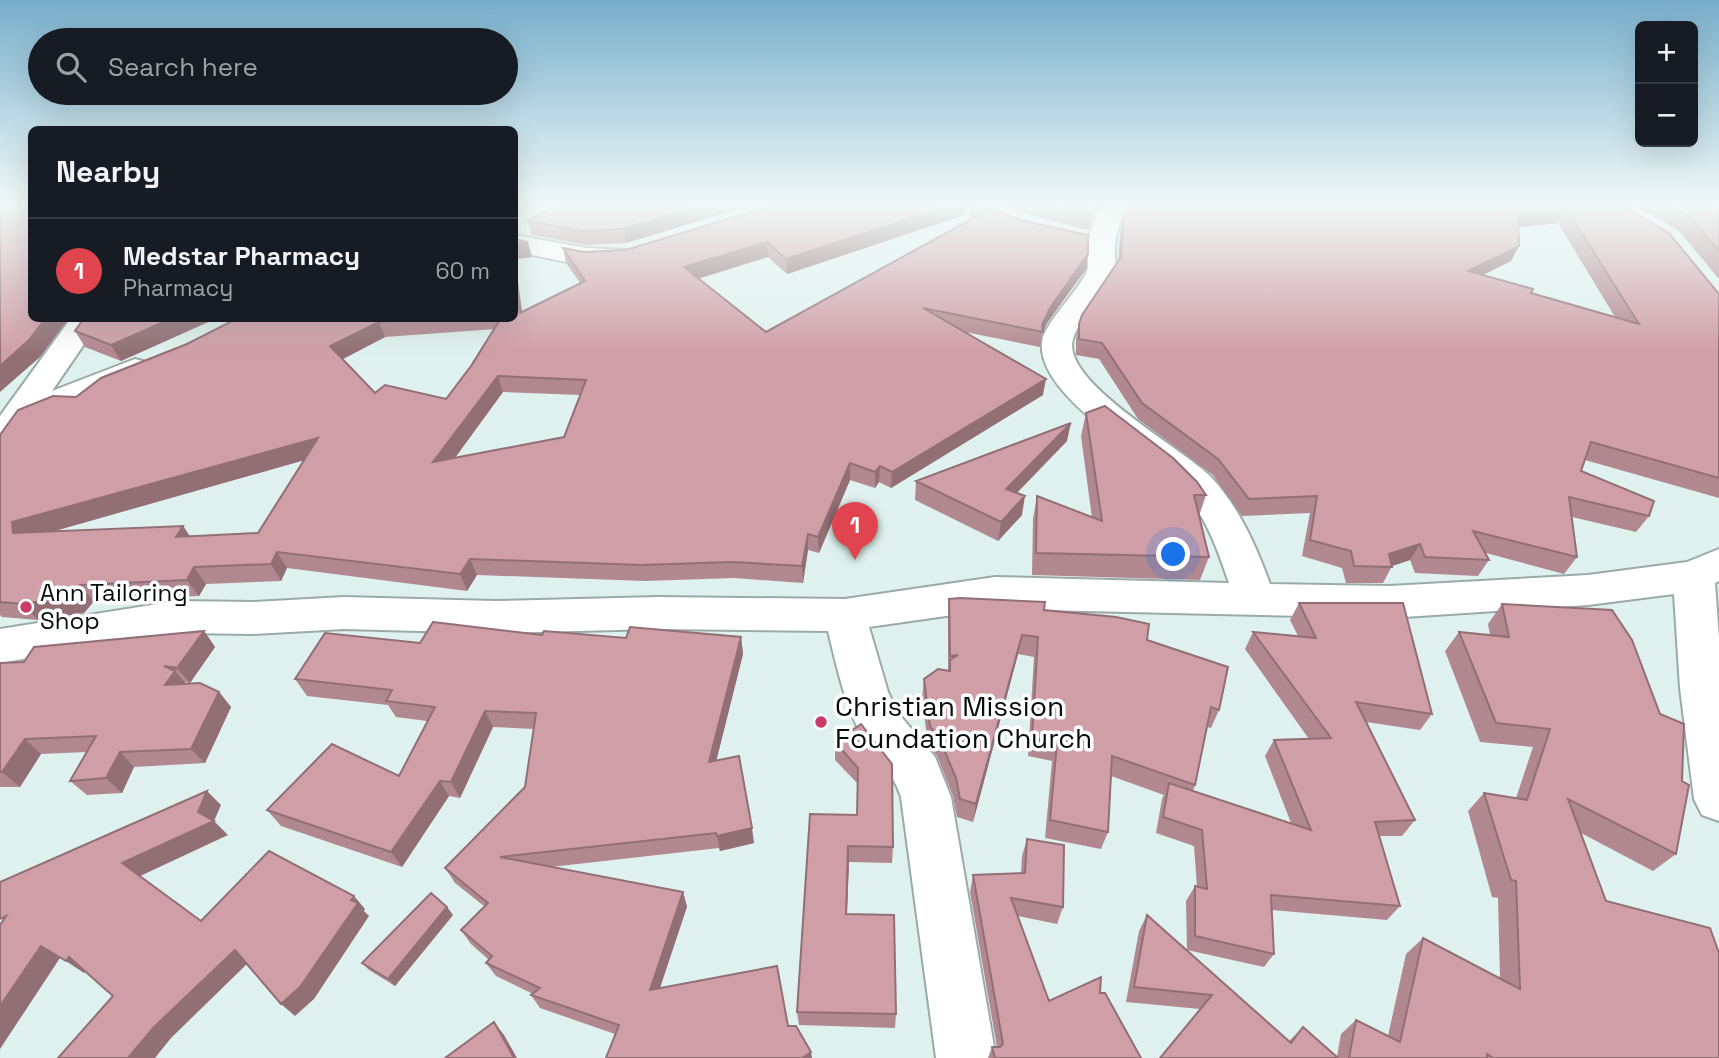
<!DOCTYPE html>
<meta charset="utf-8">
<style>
body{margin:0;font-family:"Space Grotesk",sans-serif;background:#20242c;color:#f1f3f6}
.controls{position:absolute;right:21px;top:21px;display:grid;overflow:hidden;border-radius:10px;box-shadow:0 7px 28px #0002}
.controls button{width:63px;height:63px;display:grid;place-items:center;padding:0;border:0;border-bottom:2px solid #363941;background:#171b24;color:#f1f3f6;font:35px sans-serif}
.you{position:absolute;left:1174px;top:555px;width:24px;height:24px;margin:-18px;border:5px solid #fff;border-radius:50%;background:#1a73e8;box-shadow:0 0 0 10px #1a73e833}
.badge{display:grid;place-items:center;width:46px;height:46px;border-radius:50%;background:#ca3c68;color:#fff;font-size:23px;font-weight:700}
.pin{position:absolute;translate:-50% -58px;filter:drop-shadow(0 2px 4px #0008)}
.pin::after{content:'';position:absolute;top:37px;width:24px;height:21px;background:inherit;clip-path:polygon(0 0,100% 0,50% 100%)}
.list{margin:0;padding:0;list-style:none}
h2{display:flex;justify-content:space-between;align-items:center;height:91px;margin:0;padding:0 28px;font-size:30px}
h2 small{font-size:23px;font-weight:400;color:#9ea1a6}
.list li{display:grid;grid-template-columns:46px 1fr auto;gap:21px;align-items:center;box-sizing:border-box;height:105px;padding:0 28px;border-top:2px solid #363941}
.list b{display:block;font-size:26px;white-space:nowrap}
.list p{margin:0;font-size:23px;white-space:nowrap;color:#9ea1a6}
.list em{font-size:23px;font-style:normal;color:#9ea1a6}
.icon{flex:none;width:38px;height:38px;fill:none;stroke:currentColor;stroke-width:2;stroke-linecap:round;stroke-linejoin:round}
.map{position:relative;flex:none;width:1719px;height:1058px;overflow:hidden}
.search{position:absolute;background:#171b24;box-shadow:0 7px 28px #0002;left:28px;top:28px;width:490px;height:77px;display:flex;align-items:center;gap:18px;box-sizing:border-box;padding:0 24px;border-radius:38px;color:#9ea1a6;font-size:26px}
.panel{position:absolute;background:#171b24;box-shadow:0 7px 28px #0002;left:28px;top:126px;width:490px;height:196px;border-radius:10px}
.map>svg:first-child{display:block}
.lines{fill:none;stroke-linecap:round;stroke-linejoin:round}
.minor-casing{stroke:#9aaaa8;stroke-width:4}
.minor{fill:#fff;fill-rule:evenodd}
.wall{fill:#b28890;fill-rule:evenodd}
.shaded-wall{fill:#916f75}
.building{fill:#cf9ea7;stroke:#916f75;stroke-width:2;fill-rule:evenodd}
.poi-dot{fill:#ca3c68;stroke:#fff;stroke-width:2.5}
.labels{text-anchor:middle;stroke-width:7;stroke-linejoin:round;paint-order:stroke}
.poi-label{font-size:24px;fill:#070d0c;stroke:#fff;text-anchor:start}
.near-poi-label{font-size:28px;fill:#070d0c;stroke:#fff;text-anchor:start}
</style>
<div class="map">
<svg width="1719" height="1058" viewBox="0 0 1719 1058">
<rect width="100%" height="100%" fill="#dff1ee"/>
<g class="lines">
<!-- minor casing -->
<g class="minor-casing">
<path id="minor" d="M1103,205H1129C1120,218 1115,234 1115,250C1114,257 1117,265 1115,271C1106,294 1080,316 1073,339C1060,382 1184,449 1211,477C1239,507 1256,546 1270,584L1389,586L1588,575L1687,562L1719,549V581L1715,583L1719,638V821L1702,815L1694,799L1680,688L1674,594L1588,605L1389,618L995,609L869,627L888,692L898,713L935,757L951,797L996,1058H936L901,797C894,773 875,760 863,739C845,705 837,668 828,631L657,629L495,633L344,629L252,634L177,633L0,663V629L177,601L252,602L344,597L495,601L657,597L845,599L995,577L1229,583C1218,551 1207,518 1184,493C1150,458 1036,396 1042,342C1043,325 1079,290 1087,271C1089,265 1087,257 1087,250C1089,234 1094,217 1103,205Z
M514,235L587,248L626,250L630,256L626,262C590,271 550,258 514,251Z
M71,318H102L52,391L135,359L146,362L151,369L146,376L29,424L12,449L0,452V416Z"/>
</g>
<!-- minor -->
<use href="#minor" class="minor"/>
</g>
<!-- wall -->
<path class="wall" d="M558,205H751L626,243L587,245L532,235L528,221Z
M774,205H965L964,215L787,274L768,257L698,279L766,332L971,220L970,217L971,205H978L1086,269L1047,323L1042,334L1040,347L965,332L1043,395L891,488L879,482L875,488L850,480L819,553L808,550L803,583L734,578L645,581L477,575L467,591L287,568L281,581L206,584L199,596L94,601L84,613L38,620L2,617L0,615V435L238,318H514V239L532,257L515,259L522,312L580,283L566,263L563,248L584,252L626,250ZM495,329L471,366L446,399L375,393L343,359L385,337ZM503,392L580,395L564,437L455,458ZM304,460L258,533L190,536L183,526L51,532Z
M1001,205H1100L1092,215L1089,230L1041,218Z
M1621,205L1719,294V498L1585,460L1581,471L1649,516L1636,532L1572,517L1577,557L1564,574L1486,553L1489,560L1478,576L1415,573L1410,560L1392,566L1383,583H1346L1342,568L1302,556L1310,513L1242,516L1213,475L1138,419L1099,359L1076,355V339L1079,324L1118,261L1120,233L1123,218ZM1558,223L1615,317L1531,293L1483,275L1511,261L1519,227Z
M1635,205H1719V279L1680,232Z
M84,318H217L121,361L85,347L75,331Z
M1086,413L1206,495L1199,516L1209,557L1200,580L1032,575L1033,519L1037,496L1092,518L1081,436Z
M1067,441L1017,493L1022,515L998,541L915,500L916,481Z
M949,599L1044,610L1147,640L1219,710L1211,728L1207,727L1195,785L1193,791L1291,823L1265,756L1274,740L1309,739L1245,649L1253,632L1298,636L1290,620L1299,603L1432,714L1420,730L1366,722L1415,820L1402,836H1379L1400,906L1387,920L1272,910L1274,954L1264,967L1187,950L1186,901L1195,886L1197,887L1194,846L1156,833L1162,799L1164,795L1111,776L1108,832L1101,849L1045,838L1052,761L1028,756L1034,657L1018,654L973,822L957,817L953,796L937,756L928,745L922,698L924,679L948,671V618Z
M1502,604L1676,854L1653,871L1581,833L1606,901L1719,1058H1160L1200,1009L1126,1002L1139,931L1147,915L1289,1041L1303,1027L1337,1056L1341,1034L1356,1020L1388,1036L1406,954L1423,938L1500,978L1498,898L1492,897L1468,811L1484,793L1516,798L1533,747L1480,742L1445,651L1459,632L1490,635L1488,624Z
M204,631L215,647L190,683L184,682L185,684L219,692L231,707L205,763L134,767L122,793L87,795L70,781L87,752L41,754L20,787H0V663L24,662Z
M542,635L626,638L741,637L743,654L716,761L754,843L720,851L719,848L551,867L683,892L687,907L615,1034L540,1008L531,995L533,994L496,976L486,963L489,960L471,944L461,930L484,906L455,883L445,868L525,787L534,729L493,727L460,798L449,796L402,867L281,826L267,810L399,776L427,721L396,717L388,705L307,696L295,679L420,643Z
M861,724L893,847L892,863L849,862L847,914L896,1014L895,1028L799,1025L797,1012L857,815L858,784L835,760V742Z
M1027,839L1063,907L1057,924L1018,916L1049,1001L1100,993L1141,1058H988L992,1047H997L970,892L973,875L1021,873L1022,856Z
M453,915L395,986L369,970L362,963Z"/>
<!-- shaded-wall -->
<path class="shaded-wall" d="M514,205H538L514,218Z
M702,205H751L626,243L623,229Z
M952,205H965L964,215L787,274L786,259Z
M1094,205H1100L1092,215L1089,230Z
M1566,208L1558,223L1511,228L1518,214Z
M528,242L532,257L515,259L524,329L520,313L514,275V244Z
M767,242L768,257L686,282L684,267Z
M1519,246L1511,261L1460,286L1468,271Z
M1088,254L1086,269L1047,323L1042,334V325L1050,308Z
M46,318H69L40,357L0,392V366Z
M173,318H217L121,361L111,345Z
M379,322L385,337L337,362L330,346Z
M498,376L503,392L440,478L433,462Z
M1046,379L1043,395L891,488L892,472Z
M1071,423L1067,441L1003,507L1006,489Z
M318,438L326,454L26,539L13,533L12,522Z
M850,463V480L819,553L818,537Z
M880,466L879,482L875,488V472Z
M1025,496L1022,515L998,541L1001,522Z
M183,526L194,543L176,537Z
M808,534V550L803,583L802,566Z
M1420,544L1410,560L1389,567V554Z
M277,552L287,568L281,581L271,564Z
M470,559L477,575L467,591L460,574Z
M194,567L206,584L199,596L187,580Z
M80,585L94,601L84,613L38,620L23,604Z
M204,631L215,647L190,683L177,668Z
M1022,635L1018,654L973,822L976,804Z
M741,637L743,654L712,778L709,762Z
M175,671L188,686L165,685Z
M219,692L231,707L205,763L191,749Z
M485,711L493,727L460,798L451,782Z
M25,739L41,754L20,787L2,772Z
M120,752L134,767L122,793L106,778Z
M440,781L449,796L402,867L391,852Z
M207,791L221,805L214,821L228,835L138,877L122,863L198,812Z
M752,828L754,843L720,851L717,836Z
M848,846L849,862L846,929V914Z
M683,892L687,907L655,1003L650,990Z
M354,896L365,909L364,911L369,916L314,999L295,1016L281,1004Z
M447,907L453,915L395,986L388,979Z
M41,946L60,958L0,1049V1006Z
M235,950L249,962L171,1038L155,1058H128L154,1027Z
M69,957L88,969L84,973L66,961Z
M494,1022L504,1035L517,1058H514Z
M811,1052L812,1058H802Z"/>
<!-- building -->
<path class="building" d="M0,205H32V318H46L28,341L0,366Z
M558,205H702L623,229L584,231L528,221Z
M774,205H952L786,259L767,242L684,267L766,332L977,216L972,205H978L1024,221L1088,235V254L1050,308L1042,325L1043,332L923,308L1046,379L892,472L880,466L875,472L850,463L818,537L808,534L802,566L732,562L641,565L470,559L460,574L277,552L271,564L194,567L187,580L80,585L69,597L23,604L0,602V435L18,410L53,396L76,397L101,378L187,344L238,318H421L379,322L330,346L375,393L385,385L446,399L471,366L501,318H514V275L520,313L585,281L563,248L584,252L626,250ZM498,376L586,380L564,437L433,462ZM318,438L258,533L176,537L183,526L13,533L12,522Z
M1048,205H1094L1092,215Z
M1128,205H1621L1669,233L1719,294V478L1591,442L1581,471L1654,501L1649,516L1569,497L1577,557L1473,531L1489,560L1425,557L1420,544L1389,554L1392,567L1354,566L1351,551L1310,540L1317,496L1249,499L1218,459L1142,403L1102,343L1079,339V324L1082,315L1121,257L1123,218ZM1566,208L1632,313L1639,324L1531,293L1533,289L1468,271L1519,246L1518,214Z
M1669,205H1719V251L1690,217Z
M514,239L528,242L514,244Z
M84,318H173L111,345L75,331Z
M1105,406L1173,458L1197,482L1206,495H1194L1209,557L1036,553L1037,496L1102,521L1086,413Z
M1071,423L1006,489L1025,496L1001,522L916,481Z
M960,598L1045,602L1044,610L1116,617L1149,624L1147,640L1228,667L1219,710L1211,707L1195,785L1112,756L1108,832L1050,820L1057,743L1032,738L1038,637L1022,635L976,804L960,799L956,778L939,738L930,726L924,679L938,669L950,671V660L958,655L950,656L949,599Z
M1299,603H1403L1432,714L1356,702L1415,820L1375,822L1400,906L1271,895L1274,954L1195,936V886L1207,889L1202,830L1163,817L1169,783L1311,830L1274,740L1331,738L1253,632L1316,638Z
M1502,604L1612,610L1632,640L1660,714L1684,724L1682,781L1689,785L1676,854L1568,799L1606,901L1710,928L1719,953V1058H1493L1487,1054V1058H1349L1356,1020L1400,1042L1423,938L1520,989L1516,881L1511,880L1484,793L1527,800L1550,729L1496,723L1459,632L1509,637Z
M433,622L542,635L544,631L626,638L630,627L741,637L709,762L739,756L752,828L717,836L716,833L500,857L683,892L650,990L777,966L788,1026H796L811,1052L802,1058H606L619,1025L531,995L540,988L486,963L492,956L461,930L488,903L445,868L525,787L536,713L485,711L451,782L440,781L391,852L267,810L332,744L399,776L435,707L386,701L392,690L295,679L325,633L420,643Z
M204,631L177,668L164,666L175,671L165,685L200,683L219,692L191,749L120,752L106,778L70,781L96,736L25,739L2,772H0V663L24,662L34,647Z
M861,724L892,764L893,847L848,846L846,914L894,915L896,1014L797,1012L810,814L857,815L858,768L835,742Z
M207,791L198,812L214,821L122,863L201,921L269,851L354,896L351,900L358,903L300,987L281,1004L235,950L154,1027L128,1058H58L113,996L69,957L66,961L41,946L0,1006V925L6,916L0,919V882Z
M1027,839L1064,845L1063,907L1011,898L1049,1001L1101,977L1100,993H1105L1141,1058H995L992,1047H1000L1003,1044L973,875L1025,873Z
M431,893L447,907L388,979L362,963Z
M1147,915L1291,1043L1303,1027L1338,1058H1160L1212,995L1134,987Z
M494,1022L514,1058H445Z"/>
<!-- sky -->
<linearGradient id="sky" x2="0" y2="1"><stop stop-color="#77aeca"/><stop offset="0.58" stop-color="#f1f9f7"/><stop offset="1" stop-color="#f1f9f7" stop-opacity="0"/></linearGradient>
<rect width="1719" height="353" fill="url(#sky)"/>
<!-- markers -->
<g class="poi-dot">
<circle cx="26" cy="607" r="7"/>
<circle cx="821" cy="722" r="7"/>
</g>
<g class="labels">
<!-- poi labels -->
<g class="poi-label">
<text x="40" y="601">Ann Tailoring<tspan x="40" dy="28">Shop</tspan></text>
</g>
<!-- near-poi labels -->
<g class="near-poi-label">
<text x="835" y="716">Christian Mission<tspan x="835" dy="32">Foundation Church</tspan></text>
</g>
</g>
</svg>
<div class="controls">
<button>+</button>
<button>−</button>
</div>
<div class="you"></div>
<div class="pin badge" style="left:855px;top:560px;background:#e0444e">1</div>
<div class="search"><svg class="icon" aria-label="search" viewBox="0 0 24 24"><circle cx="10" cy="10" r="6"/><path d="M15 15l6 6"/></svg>Search here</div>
<section class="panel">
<h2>Nearby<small></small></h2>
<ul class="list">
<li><span class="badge" style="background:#e0444e">1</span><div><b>Medstar Pharmacy</b><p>Pharmacy</p></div><em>60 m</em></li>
</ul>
</section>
</div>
